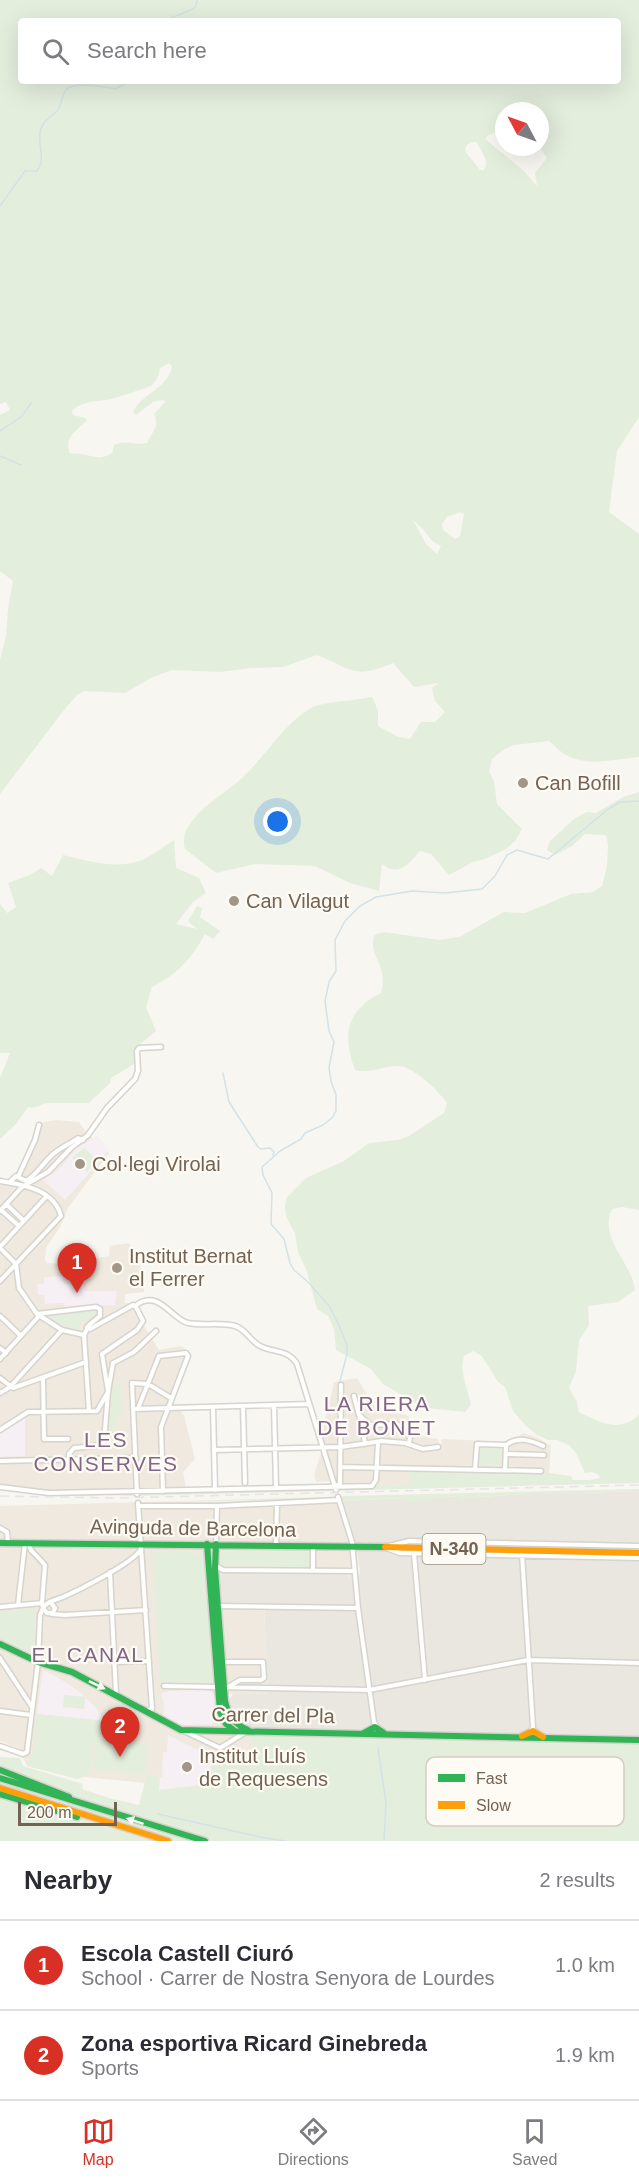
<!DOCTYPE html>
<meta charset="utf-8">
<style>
body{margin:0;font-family:Helvetica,sans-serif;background:#f2f2f3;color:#2b2b33}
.compass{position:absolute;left:495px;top:102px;width:54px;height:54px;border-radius:50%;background:#fff;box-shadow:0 6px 24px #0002;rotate:311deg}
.scale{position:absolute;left:18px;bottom:15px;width:99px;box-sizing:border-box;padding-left:6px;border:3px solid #746252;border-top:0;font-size:16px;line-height:21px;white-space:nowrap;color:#746252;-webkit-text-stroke:4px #fdfbf4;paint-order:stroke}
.you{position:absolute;left:278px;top:822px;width:21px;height:21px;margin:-15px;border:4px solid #fff;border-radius:50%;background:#1a73e8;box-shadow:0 0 0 9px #1a73e833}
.badge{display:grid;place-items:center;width:39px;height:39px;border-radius:50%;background:#d93025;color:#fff;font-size:20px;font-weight:700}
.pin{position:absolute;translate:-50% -50px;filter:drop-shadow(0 2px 3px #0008)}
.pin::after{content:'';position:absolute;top:32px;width:21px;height:18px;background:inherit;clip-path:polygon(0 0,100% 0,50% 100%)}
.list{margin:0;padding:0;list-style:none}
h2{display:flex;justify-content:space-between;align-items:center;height:78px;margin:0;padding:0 24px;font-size:26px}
h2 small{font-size:20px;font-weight:400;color:#7c7c81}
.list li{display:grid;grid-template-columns:39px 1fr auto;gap:18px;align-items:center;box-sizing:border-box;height:90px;padding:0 24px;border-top:2px solid #e1e1e2}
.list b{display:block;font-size:22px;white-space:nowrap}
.list p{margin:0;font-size:20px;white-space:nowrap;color:#7c7c81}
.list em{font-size:20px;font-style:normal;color:#7c7c81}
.icon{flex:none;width:33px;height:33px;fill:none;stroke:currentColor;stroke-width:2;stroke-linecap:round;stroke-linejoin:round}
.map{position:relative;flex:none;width:639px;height:1841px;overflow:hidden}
.search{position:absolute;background:#fff;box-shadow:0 6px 24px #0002;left:18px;right:18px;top:18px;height:66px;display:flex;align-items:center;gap:15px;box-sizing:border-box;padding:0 21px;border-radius:6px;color:#7c7c81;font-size:22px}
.sheet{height:258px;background:#fff}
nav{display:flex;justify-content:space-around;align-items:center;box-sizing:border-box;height:84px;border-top:2px solid #e1e1e2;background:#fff;font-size:16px;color:#7c7c81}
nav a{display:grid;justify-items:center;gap:3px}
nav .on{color:#d93025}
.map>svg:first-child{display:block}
.residential{fill:#f0e9df}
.industrial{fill:#eae7e1}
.education{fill:#f6eff4}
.green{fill:#e4eedd;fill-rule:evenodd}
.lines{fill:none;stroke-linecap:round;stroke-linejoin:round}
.stream{stroke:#d3e2e7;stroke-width:1.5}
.street-casing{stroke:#d7d3ce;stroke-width:7}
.fast-casing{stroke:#d6d2cb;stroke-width:9}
.slow-casing{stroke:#d6d2cb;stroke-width:9}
.street{stroke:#fefefd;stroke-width:4}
.fast{stroke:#30b455;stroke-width:6}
.slow{stroke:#ff9f0a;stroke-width:6}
.rail{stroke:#e6e4e6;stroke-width:1.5;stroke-dasharray:9 6;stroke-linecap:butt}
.oneway{fill:#fdfbf4}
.poi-dot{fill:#a29689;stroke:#fdfbf4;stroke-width:2}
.labels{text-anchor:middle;stroke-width:4.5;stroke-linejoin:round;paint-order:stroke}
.shield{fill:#fdfbf4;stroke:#9d9083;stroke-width:1.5}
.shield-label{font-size:18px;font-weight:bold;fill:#746252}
.poi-label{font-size:20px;fill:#746252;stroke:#fdfbf4;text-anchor:start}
.street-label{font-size:20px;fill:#746252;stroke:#fdfbf4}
.neighbourhood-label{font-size:21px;letter-spacing:1.5px;fill:#826688;stroke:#fdfbf4}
.key{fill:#fdfbf4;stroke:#d4cdc3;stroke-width:1.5}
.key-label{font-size:16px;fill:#746252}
</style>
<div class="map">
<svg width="639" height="1841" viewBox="0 0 639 1841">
<rect width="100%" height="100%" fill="#f8f6f0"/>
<!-- residential -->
<path class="residential" d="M57,1120L79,1122L86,1132L109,1153L68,1208L60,1227L46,1248L45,1260L47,1263L64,1264L70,1268L94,1259L109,1256L110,1246L129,1243L144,1274V1292L125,1294V1303H136L145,1327L159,1350L181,1346L191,1353L173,1403L184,1415L195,1459L183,1472L187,1492L47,1495L0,1489V1178L8,1179L17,1173L34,1139L36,1127L39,1123Z
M357,1378L376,1409L406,1415L422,1428L416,1435L438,1439L439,1446L441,1445L442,1439L510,1442L523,1433L538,1438L551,1446L549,1473L410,1472V1485L332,1488L330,1481L316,1482L314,1475L321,1453L324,1425L334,1382Z
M343,1496L342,1501L357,1552L358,1576L350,1578L313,1573H223L220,1576L223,1603L264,1604L268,1694H233L215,1690L218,1717L229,1729L241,1736L249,1734L261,1760L215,1751L212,1757L209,1784L159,1790L160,1777L147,1774L146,1783L84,1777L78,1779L27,1766L18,1748L0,1741V1506L142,1502L275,1501Z"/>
<!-- industrial -->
<path class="industrial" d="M639,1491V1744L373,1736L257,1735L249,1734L245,1726L233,1717L229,1708V1700L233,1694H268L264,1604L223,1603L221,1600L220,1576L223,1573L346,1574L350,1578L358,1576L360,1573L357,1552L342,1501L406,1498V1501L457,1496L466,1498L525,1494H600L603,1492Z"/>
<!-- education -->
<path class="education" d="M97,1136L109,1148L103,1158L65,1200L43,1180L58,1170L77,1148Z
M63,1276L64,1284L84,1285L85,1291H117L115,1305L65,1307L64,1303L45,1304L44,1295H38L37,1284H44V1277Z
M25,1415V1456L0,1457V1433Z
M43,1670L59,1678L80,1692L96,1708L105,1721L37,1714Z
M205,1690L211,1692L216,1697L217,1715L212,1724L181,1725L163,1716L164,1704L161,1693L169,1691Z
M168,1735L212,1757L209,1784L159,1790L160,1777H162L163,1752H167Z"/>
<!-- green -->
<path class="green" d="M0,0H639V417L617,451L609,512L639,534V757C615,759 592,767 568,756C561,753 555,746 549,741L514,745L503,750L492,759L489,771L494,781L497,804L522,829L516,840L506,849L485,859L473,862L449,875L431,854L420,851C410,863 398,878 382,864L379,891L350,883L315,866L255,864L216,873L185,849C183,841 183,835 188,827C202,804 226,794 245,775C268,753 284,723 313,707C324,702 358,700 372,697L378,710V726L398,737L410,739L421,722H435L445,712L435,701L432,688L439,683L414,687L393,663C353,680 353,669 317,655L283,667L251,668L220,672L172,670L151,678L125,693L85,691L77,695L64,710L0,794V660L6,636L8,609L13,581L0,571V415L10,410L6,402L0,404ZM21,21H618V81H21ZM517,109L540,111V139L542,143L540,148L547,158L535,173L537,186L524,171L485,139L488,135L504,129V111ZM471,142H476C481,151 490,160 484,170H480L465,151L466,146ZM169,363L172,366C169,388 142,393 133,412L136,415L153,402L161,400L166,401L154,414C160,426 152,432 147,443C134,446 129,439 114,445L112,453C99,461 94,456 81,454C77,453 74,454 70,453C63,437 77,431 87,420L85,418L73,415L72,411C83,400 97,402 111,399C118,397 147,388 152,385C157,381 159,374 160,368ZM460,512L464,514L460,536L455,539L443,530L442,524L447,517ZM413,520L422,528L432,541L441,546L437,554L426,544Z
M639,792V1210L622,1207L612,1209C598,1239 632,1262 635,1290L618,1302L588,1306L589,1325L579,1341L576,1371L569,1388L577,1402L579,1412C601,1423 619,1433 639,1415V1483L134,1496L102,1495L410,1485L409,1472L549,1473L571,1476L573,1480H591L600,1478L599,1475L592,1472L585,1473L576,1453L569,1445L557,1440H548L537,1435L525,1425L513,1411L505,1387L498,1382L482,1356L473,1351L464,1356C459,1375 468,1387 471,1405L465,1412L427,1408L419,1405L383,1384L371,1369L336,1350L334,1329L328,1316L317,1309L306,1269L298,1252L295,1234L286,1216L285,1206L287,1197L306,1178L344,1161L369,1143L398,1140L409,1136L444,1113L447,1103C439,1091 413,1066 398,1066C383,1066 370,1074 355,1070C342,1034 346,1011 381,993C389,964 368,958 374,935L384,932L439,940L459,937L504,912L525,913L571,894L593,892L602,886L607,866L608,845L606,835L585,834L572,846L555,855L547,850L550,841L574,819L587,812L596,813L623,797Z
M174,840L176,868L199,878L206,893L193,902L176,924L197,929L188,921L197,906L202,908L200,917L220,931L213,939L205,934C191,959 178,974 152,987L146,1007L156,1031L139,1045L134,1064L111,1078L110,1083L89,1103H46L33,1108L28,1107L16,1124L0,1139V1078L10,1053H0V904L7,913L16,907L8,883L30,875L41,868L52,876L63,855C88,861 116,870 142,860C153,855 164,846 174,840Z
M84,1148L97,1159L87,1172L72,1158Z
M89,1310H96L98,1314L88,1322L82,1320L78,1330L49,1319L48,1316L65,1315Z
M114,1384H120L123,1415H117L115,1447H108L106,1442Z
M479,1448H500V1465H479Z
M639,1489V1491L603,1492L600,1494H525L466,1498L462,1502L457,1496L406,1502L405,1498L342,1501L343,1496Z
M325,1497L326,1499L142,1502Z
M188,1550V1554H204L214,1679L210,1683L160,1682L152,1553Z
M220,1551L310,1552V1567L219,1566Z
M35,1608L33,1647L30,1652L0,1640V1612Z
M64,1695L85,1697L84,1709L63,1707Z
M108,1707H112L113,1728L95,1739L90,1773L78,1779L27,1766V1760L33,1751L37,1714L105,1721Z
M118,1722L138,1724L136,1743H148L145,1775L93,1770L96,1739L106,1740L107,1734L116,1735Z
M249,1734L639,1744V1841H0V1757L20,1758L23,1766L83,1784L82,1789L109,1798L139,1805L147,1774L160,1777L159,1790L209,1784L212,1757L215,1751L260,1760Z"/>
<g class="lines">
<!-- stream -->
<path class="stream" d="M164,21L193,9L196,6L197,0
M0,206L25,171H37C46,159 38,147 40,134C41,122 48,119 56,112C62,106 61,97 66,90C72,81 105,87 115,89L130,81
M0,431L21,417L32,402
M0,456L21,465
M223,1073L229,1102L258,1147L261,1149L270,1148L274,1152L273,1155
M340,1381L347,1354V1345L337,1321L329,1306L309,1283L294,1270L290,1263L284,1239L271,1224L272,1193L263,1175L262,1167L280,1151L301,1139L305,1133L323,1125L332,1118L336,1111V1095L331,1081L329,1068L334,1042L329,1031L325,1001L329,982L336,971L335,940L345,921L360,906L376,897L412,891L445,893L482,889L495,876L507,855L517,850L548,859L607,810L620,802L639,801
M378,1748L386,1804L384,1841
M158,1814L265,1838L286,1841"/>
<!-- street casing -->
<g class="street-casing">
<path id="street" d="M18,1177L35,1140L39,1125
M0,1181C23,1185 54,1189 61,1216L0,1281
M10,1182L16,1176L26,1181C36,1175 41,1166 50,1157C57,1149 70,1144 78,1138L83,1140
M6,1204L24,1221
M1,1210L19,1226
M0,1211L22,1187L48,1172L71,1148L88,1135L107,1108L135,1079L138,1071L137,1051L139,1048L161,1047
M0,1247L46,1197
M0,1248L16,1264L19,1288L37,1314L62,1330L84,1335
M135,1306C158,1287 172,1320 188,1323C203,1326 220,1322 235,1326C246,1329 250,1341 260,1346C274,1353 288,1349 297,1364L336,1490
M37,1314L96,1307L100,1309V1316L89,1325L84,1335L89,1411
M0,1316L21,1336
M87,1327L90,1329L133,1305L136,1307L143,1321L137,1330L102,1354L108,1391
M0,1348L6,1353
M0,1359L39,1316
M0,1378L13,1388L86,1362
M43,1378L44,1439H68
M0,1393L10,1387L62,1330
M354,1396C358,1412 363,1427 365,1444
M274,1405L276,1488
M243,1406L245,1483
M213,1407L215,1490
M134,1409L309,1404
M140,1409L139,1406L159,1356L186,1353L188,1356L161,1427L163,1491
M359,1415L370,1425L397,1424L410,1437L409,1444
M0,1430L28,1412L97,1411L108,1392
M506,1445C518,1436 530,1440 543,1446
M214,1450L341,1447L382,1441L405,1443L423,1449L438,1447
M506,1454L544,1455
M69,1459V1454L74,1448L95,1446L104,1442L108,1392L113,1363L134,1352L156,1331
M0,1461L136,1458
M340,1467L541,1471
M475,1469L477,1444L506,1445
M505,1470L506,1445
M335,1486L340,1484L341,1385
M0,1487L49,1493L372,1486L376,1480L378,1442
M137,1494L132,1383L148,1384L171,1398
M338,1497L352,1542L358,1608L374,1722L376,1726
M138,1503L152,1709L145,1711
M140,1506H217L339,1500
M0,1528L7,1532L8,1542
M28,1543L31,1550L45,1565L42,1603
M216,1544L217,1506
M276,1545L277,1504
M389,1546L409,1541L639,1546
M389,1549L400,1553L639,1558
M414,1554L425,1680
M522,1554L533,1727L531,1731
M215,1565L223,1570L353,1571
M313,1570V1546
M110,1572L116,1694
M18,1605L25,1543
M216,1606L358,1608
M0,1607L42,1603V1605
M43,1608C47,1601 56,1600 63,1597C79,1590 135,1562 141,1549
M43,1608L47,1613H53L55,1608L51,1603
M51,1614L65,1615L146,1610
M0,1658L32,1707
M115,1662L149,1661
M164,1686L369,1690L528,1660L639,1663
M225,1689L240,1680H261L264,1678L263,1662H227
M0,1711L31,1715
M184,1731L220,1748L246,1732
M0,1746L23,1754L27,1752L38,1662L40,1615L43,1608"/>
</g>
<!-- fast casing -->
<g class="fast-casing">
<path id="fast" d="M0,1543L385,1547
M207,1544L220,1712L226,1724L235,1731
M216,1544L215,1569L225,1701C228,1715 234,1724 248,1730
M0,1644L38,1662L72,1672L181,1730L639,1740
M364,1733L375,1727L384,1733
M0,1770L69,1797
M0,1778L205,1841
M0,1794L77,1817"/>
</g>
<!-- slow casing -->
<g class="slow-casing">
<path id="slow" d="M385,1547L639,1553
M522,1736L533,1731L543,1737
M0,1788L168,1841"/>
</g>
<!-- street -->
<use href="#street" class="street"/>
<!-- fast -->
<use href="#fast" class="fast"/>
<!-- slow -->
<use href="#slow" class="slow"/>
<!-- rail -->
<path class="rail" d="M0,1496L118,1498L639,1485"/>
</g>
<!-- one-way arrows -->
<defs><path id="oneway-solid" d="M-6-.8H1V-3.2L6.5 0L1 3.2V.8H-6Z" transform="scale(1.5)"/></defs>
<g class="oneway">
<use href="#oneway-solid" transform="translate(97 1685) rotate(26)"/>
<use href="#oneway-solid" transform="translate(135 1821) rotate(-162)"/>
</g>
<!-- markers -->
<g class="poi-dot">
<circle cx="523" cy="783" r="6"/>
<circle cx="234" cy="901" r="6"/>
<circle cx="80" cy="1164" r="6"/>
<circle cx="117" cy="1268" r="6"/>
<circle cx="187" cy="1767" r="6"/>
</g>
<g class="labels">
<!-- shield labels -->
<rect class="shield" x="422.5" y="1534" width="63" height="30" rx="4.5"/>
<g class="shield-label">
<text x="454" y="1555">N-340</text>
</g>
<!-- poi labels -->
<g class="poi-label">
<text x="535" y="790">Can Bofill</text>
<text x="246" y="908">Can Vilagut</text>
<text x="92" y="1171">Col·legi Virolai</text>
<text x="129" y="1263">Institut Bernat<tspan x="129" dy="23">el Ferrer</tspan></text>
<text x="199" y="1763">Institut Lluís<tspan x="199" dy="23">de Requesens</tspan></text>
</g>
<!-- street labels -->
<g class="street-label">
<text transform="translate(193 1528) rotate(1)" y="7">Avinguda de Barcelona</text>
<text transform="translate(273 1715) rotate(1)" y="7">Carrer del Pla</text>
</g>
<!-- neighbourhood labels -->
<g class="neighbourhood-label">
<text x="377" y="1411">LA RIERA<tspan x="377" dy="24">DE BONET</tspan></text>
<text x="106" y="1447">LES<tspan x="106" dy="24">CONSERVES</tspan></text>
<text x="88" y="1662">EL CANAL</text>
</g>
</g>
<!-- legend -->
<rect x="426" y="1757" width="198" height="69" rx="9" class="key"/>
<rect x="438" y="1774" width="27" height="8" fill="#30b455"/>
<rect x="438" y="1801" width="27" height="8" fill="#ff9f0a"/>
<g class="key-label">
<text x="476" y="1784">Fast</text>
<text x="476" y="1811">Slow</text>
</g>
</svg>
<svg class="compass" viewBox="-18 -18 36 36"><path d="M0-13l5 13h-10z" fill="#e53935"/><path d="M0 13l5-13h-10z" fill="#7c7c81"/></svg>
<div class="scale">200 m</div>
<div class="you"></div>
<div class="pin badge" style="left:77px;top:1293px">1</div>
<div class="pin badge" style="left:120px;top:1757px">2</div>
<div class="search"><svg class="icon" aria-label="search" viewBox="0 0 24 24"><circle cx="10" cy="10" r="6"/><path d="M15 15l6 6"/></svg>Search here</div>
</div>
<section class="sheet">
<h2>Nearby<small>2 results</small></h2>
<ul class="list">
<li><span class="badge">1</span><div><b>Escola Castell Ciuró</b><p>School · Carrer de Nostra Senyora de Lourdes</p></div><em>1.0 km</em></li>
<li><span class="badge">2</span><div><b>Zona esportiva Ricard Ginebreda</b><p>Sports</p></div><em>1.9 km</em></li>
</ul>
</section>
<nav>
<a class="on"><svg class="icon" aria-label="map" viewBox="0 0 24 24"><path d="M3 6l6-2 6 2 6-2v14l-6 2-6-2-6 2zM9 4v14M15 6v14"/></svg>Map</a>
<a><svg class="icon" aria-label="directions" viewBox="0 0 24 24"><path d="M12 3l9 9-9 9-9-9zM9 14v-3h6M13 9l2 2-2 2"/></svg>Directions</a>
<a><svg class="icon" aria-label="saved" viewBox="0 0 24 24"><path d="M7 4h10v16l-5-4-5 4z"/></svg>Saved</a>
</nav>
